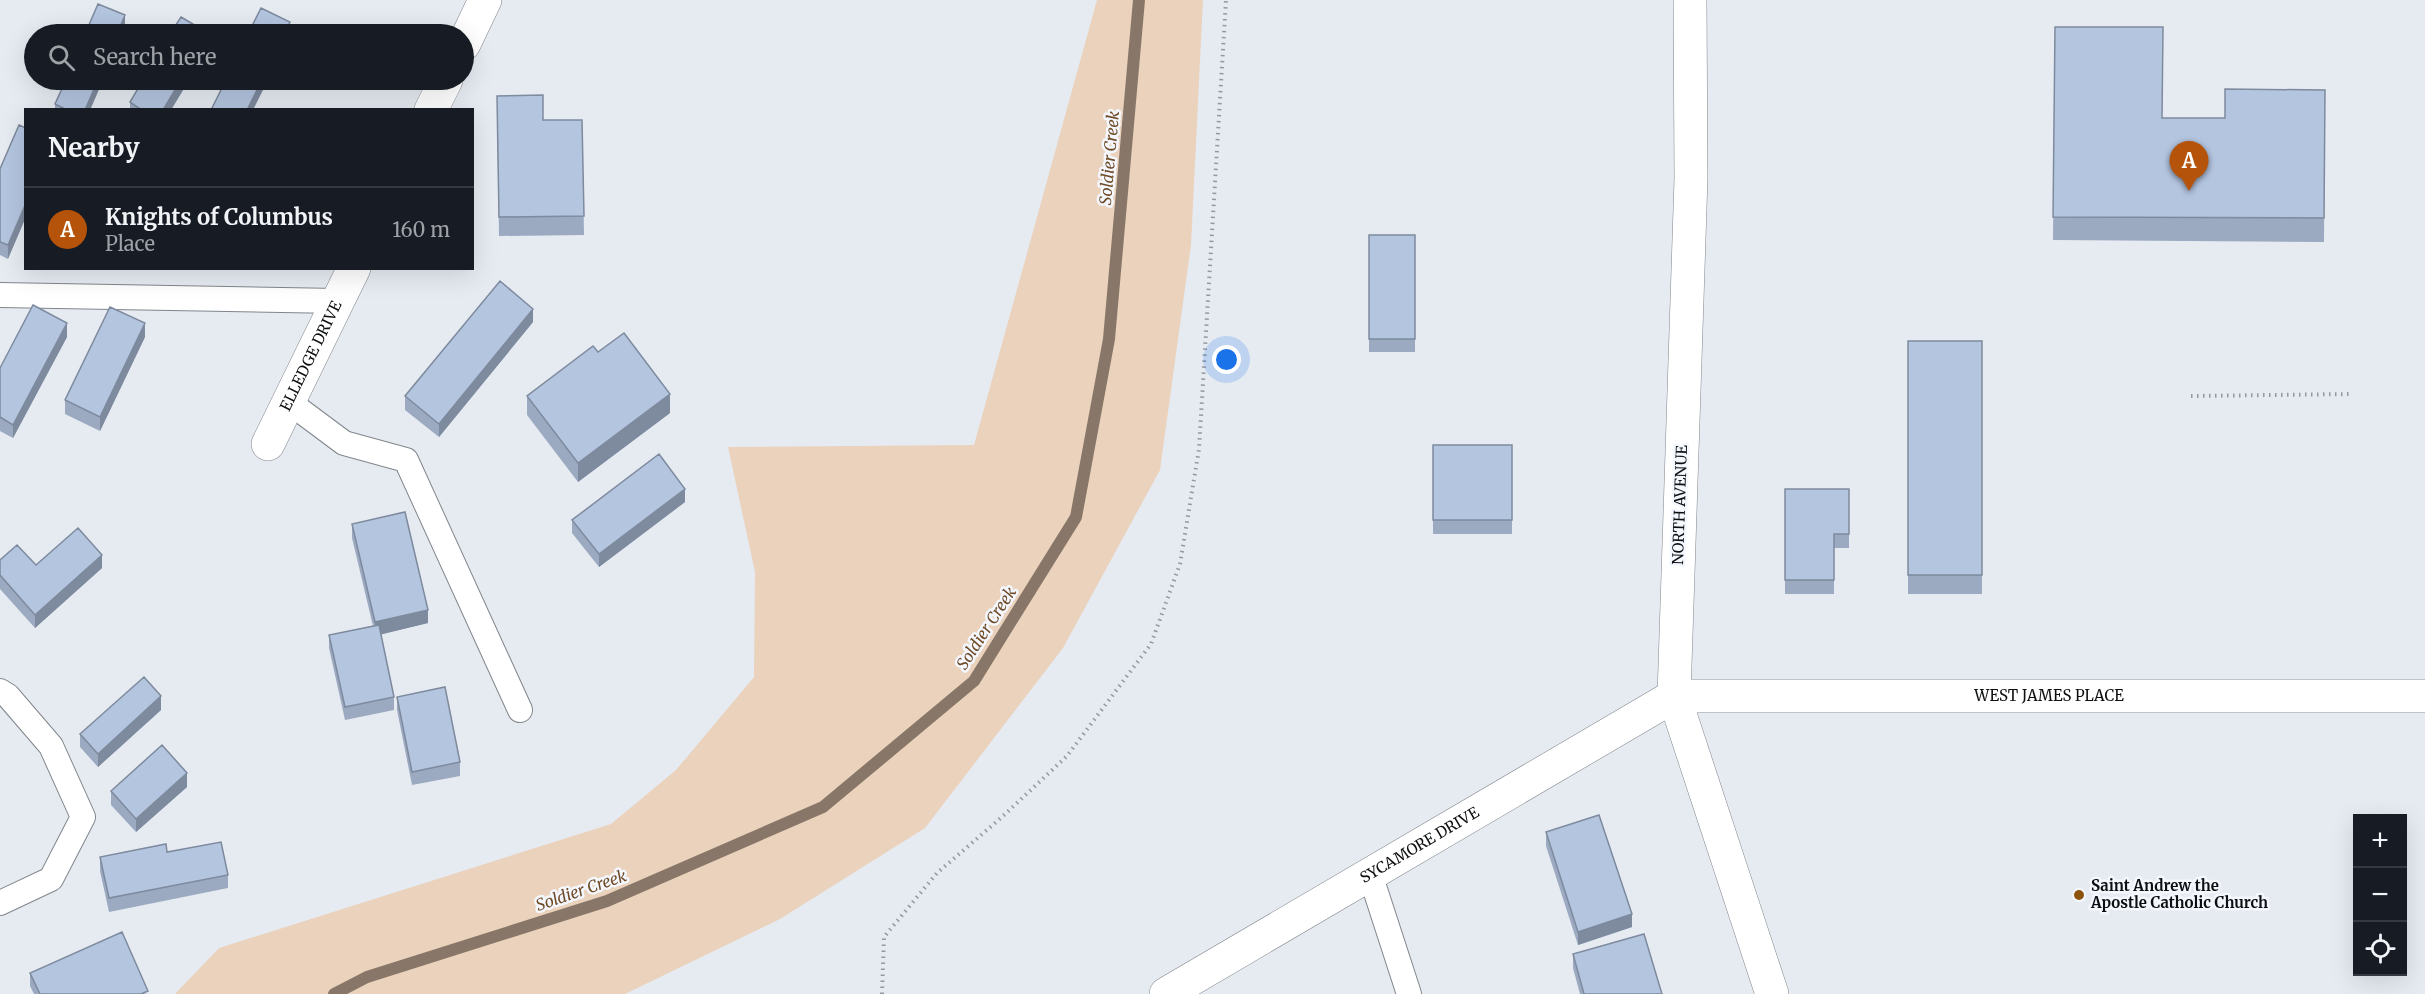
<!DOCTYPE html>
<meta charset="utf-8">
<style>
body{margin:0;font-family:Merriweather,serif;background:#242831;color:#f1f3f6}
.controls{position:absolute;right:18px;bottom:18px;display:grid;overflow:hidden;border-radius:0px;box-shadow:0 6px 24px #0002}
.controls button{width:54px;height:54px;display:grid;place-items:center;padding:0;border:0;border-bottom:2px solid #363941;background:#171b24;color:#f1f3f6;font:30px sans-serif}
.you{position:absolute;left:1227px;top:360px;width:21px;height:21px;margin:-15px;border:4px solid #fff;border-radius:50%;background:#1a73e8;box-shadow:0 0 0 9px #1a73e833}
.badge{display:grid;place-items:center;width:39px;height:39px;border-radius:50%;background:#b45309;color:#fff;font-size:20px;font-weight:700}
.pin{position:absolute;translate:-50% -50px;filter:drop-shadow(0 2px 3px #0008)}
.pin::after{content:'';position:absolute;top:32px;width:21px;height:18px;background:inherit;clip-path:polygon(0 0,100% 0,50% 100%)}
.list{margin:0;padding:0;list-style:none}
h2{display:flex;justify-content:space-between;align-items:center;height:78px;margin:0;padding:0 24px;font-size:26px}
h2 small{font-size:20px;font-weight:400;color:#9ea1a6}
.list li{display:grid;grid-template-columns:39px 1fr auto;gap:18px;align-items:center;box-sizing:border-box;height:84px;padding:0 24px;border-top:2px solid #363941}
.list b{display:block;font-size:22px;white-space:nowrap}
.list p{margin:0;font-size:20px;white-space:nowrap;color:#9ea1a6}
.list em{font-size:20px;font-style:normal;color:#9ea1a6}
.icon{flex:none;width:33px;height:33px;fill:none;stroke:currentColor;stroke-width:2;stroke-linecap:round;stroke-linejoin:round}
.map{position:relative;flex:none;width:2425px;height:994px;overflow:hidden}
.search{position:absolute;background:#171b24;box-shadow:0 6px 24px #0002;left:24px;top:24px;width:450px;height:66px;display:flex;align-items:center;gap:15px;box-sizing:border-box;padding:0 21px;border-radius:33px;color:#9ea1a6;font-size:22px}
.panel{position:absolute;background:#171b24;box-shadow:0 6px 24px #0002;left:24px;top:108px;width:450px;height:162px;border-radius:0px}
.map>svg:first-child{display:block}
.green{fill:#ead2bc}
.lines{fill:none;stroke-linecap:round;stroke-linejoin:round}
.stream{stroke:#887768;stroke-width:12}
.service-casing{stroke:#81868c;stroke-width:26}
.minor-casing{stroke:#81868c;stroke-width:34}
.path{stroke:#95999e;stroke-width:4;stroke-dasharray:1.5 4.5;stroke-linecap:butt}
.service{stroke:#fff;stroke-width:24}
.minor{stroke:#fff;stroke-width:33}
.wall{fill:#9ba9c1}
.shaded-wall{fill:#7e8a9d}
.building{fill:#b4c5e0;stroke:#7e8a9d;stroke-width:1.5}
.poi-dot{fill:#8d530d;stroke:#f4f8fe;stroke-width:2}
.labels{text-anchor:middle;stroke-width:5;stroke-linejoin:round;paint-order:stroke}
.street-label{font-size:15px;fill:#0d0f11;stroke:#f4f8fe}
.poi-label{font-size:15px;font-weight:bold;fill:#0d0f11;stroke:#f4f8fe;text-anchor:start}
.water-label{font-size:16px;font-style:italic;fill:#704a26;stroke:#f4f8fe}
</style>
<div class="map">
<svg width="2425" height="994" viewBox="0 0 2425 994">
<rect width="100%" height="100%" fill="#e6ebf2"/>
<!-- green -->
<path class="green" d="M1097,0H1203L1191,245L1160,470L1063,648L925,828L780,919L625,994H175L219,948L611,824L676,770L754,677L755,572L728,447L974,445Z"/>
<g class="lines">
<!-- stream -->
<path class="stream" d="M334,994L367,977L607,901L823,807L974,681L1076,517L1109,339L1139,0"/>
<!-- service casing -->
<g class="service-casing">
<path id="service" d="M0,295L338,301
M289,402L344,443L406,460L520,710
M0,691L8,696L51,746L83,817L51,879L0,903
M1370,874L1409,994"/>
</g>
<!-- minor casing -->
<g class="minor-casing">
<g id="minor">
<path d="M1690,0L1691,178L1674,696L1772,994"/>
<path d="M464,44L485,0"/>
<path d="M431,110L446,80"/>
<path id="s1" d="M268,444L354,268"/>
<path id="s2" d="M1166,994L1674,696H2425"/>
</g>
</g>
<!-- path -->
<path class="path" d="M2191,396L2353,394
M882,994L884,937L937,873L1002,817L1067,756L1151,644L1180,564L1199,449L1226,0"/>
<!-- service -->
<use href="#service" class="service"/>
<!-- minor -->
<use href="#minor" class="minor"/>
</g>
<!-- wall -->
<path class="wall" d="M2055,27L2162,118H2225L2325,90L2324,242L2053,240Z
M66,80H103L90,110H55V104Z
M189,80L171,110H130V102Z
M497,115L543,120H582L584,235L499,236Z
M26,128L8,259L0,255V169Z
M1369,235H1415V352H1369Z
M533,322L439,437L405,410V396Z
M67,337L13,438L0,431V368Z
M145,337L100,431L65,414V400Z
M1908,341H1982V594H1908Z
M598,352L670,413L578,482L527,415V396Z
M1433,445H1512V534H1433Z
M1785,489H1849V548H1834V594H1785Z
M685,502L599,567L572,533V520Z
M352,524L428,623L381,634L394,697V710L345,720L329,648V635L373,626L352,538Z
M0,560L36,565L102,568L35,628L0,589Z
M397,697L460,762V776L412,785L397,710Z
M161,710L98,767L80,747V734Z
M187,787L136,832L111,805V791Z
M1546,832L1632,927L1578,945L1546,846Z
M167,852L228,875V888L109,912L100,871V857Z
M1573,954L1662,994H1580L1573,968Z
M30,973L148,994H34L30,986Z"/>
<!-- shaded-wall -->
<path class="shaded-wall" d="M125,15V29L123,34H117Z
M290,22V34H284Z
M98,80H103L90,110H85Z
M181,80H189L171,110H163Z
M262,80H268L253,110H247Z
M26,203V217L8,259V245Z
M533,309V322L439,437V424Z
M67,323V337L13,438V425Z
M145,323V337L100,431V417Z
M670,394V413L578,482V463Z
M685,489V502L599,567V554Z
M102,555V568L35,628V615Z
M428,610V623L375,636V622Z
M161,696V710L98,767V754Z
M187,773V787L136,832V819Z
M1632,914V927L1578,945V932Z"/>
<!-- building -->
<path class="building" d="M98,4L125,15L117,34H85Z
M261,8L290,22L284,34H248Z
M181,17L208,33L207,34H170Z
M2055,27H2163L2162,118H2225V89L2325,90L2324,218L2053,217Z
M66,80H98L85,110H67L55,104Z
M143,80H181L163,110H142L130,102Z
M226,80H262L247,110H215L212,108Z
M543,95V120H582L584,216L499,217L497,96Z
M19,125L26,128V203L8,245L0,242V169Z
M1369,235H1415V339H1369Z
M500,281L533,309L439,424L405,396Z
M33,305L67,323L13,425L0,417V368Z
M110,307L145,323L100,417L65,400Z
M624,333L670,394L578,463L527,396L593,346L598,352Z
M1908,341H1982V575H1908Z
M1433,445H1512V520H1433Z
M659,454L685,489L599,554L572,520Z
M1785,489H1849V534H1834V580H1785Z
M405,512L428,610L375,622L352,524Z
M78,528L102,555L35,615L0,575V560L17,545L36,565Z
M379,625L394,697L345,707L329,635Z
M144,677L161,696L98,754L80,734Z
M445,687L460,762L412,772L397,697Z
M162,745L187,773L136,819L111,791Z
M1599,815L1632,914L1578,932L1546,832Z
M221,842L228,875L109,898L100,857L166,844L167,852Z
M122,932L148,991L141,994H40L30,973Z
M1644,934L1662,994H1584L1573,954Z"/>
<!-- markers -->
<circle class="poi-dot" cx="2079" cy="895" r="6"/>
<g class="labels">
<!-- street labels -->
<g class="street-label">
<text dy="5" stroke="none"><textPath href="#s1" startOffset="98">ELLEDGE DRIVE</textPath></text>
<text transform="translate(1680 505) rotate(-88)" y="5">NORTH AVENUE</text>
<text dy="5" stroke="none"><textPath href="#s2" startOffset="964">WEST JAMES PLACE</textPath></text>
<text dy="5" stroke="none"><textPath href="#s2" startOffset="294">SYCAMORE DRIVE</textPath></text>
</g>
<!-- poi labels -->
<g class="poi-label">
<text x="2091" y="891">Saint Andrew the<tspan x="2091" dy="17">Apostle Catholic Church</tspan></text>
</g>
<!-- water labels -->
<g class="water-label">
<text transform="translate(1109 158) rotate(-85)" y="6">Soldier Creek</text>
<text transform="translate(986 628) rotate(-57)" y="6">Soldier Creek</text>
<text transform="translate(581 890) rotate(-19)" y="6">Soldier Creek</text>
</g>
</g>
</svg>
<div class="controls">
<button>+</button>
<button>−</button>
<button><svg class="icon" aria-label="locate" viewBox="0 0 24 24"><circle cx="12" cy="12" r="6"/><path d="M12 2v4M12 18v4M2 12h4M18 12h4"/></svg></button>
</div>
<div class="you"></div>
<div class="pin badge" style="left:2189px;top:191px">A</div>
<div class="search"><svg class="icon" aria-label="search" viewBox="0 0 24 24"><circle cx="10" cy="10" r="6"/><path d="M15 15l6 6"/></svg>Search here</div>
<section class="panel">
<h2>Nearby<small></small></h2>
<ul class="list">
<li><span class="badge">A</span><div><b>Knights of Columbus</b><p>Place</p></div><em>160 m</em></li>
</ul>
</section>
</div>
